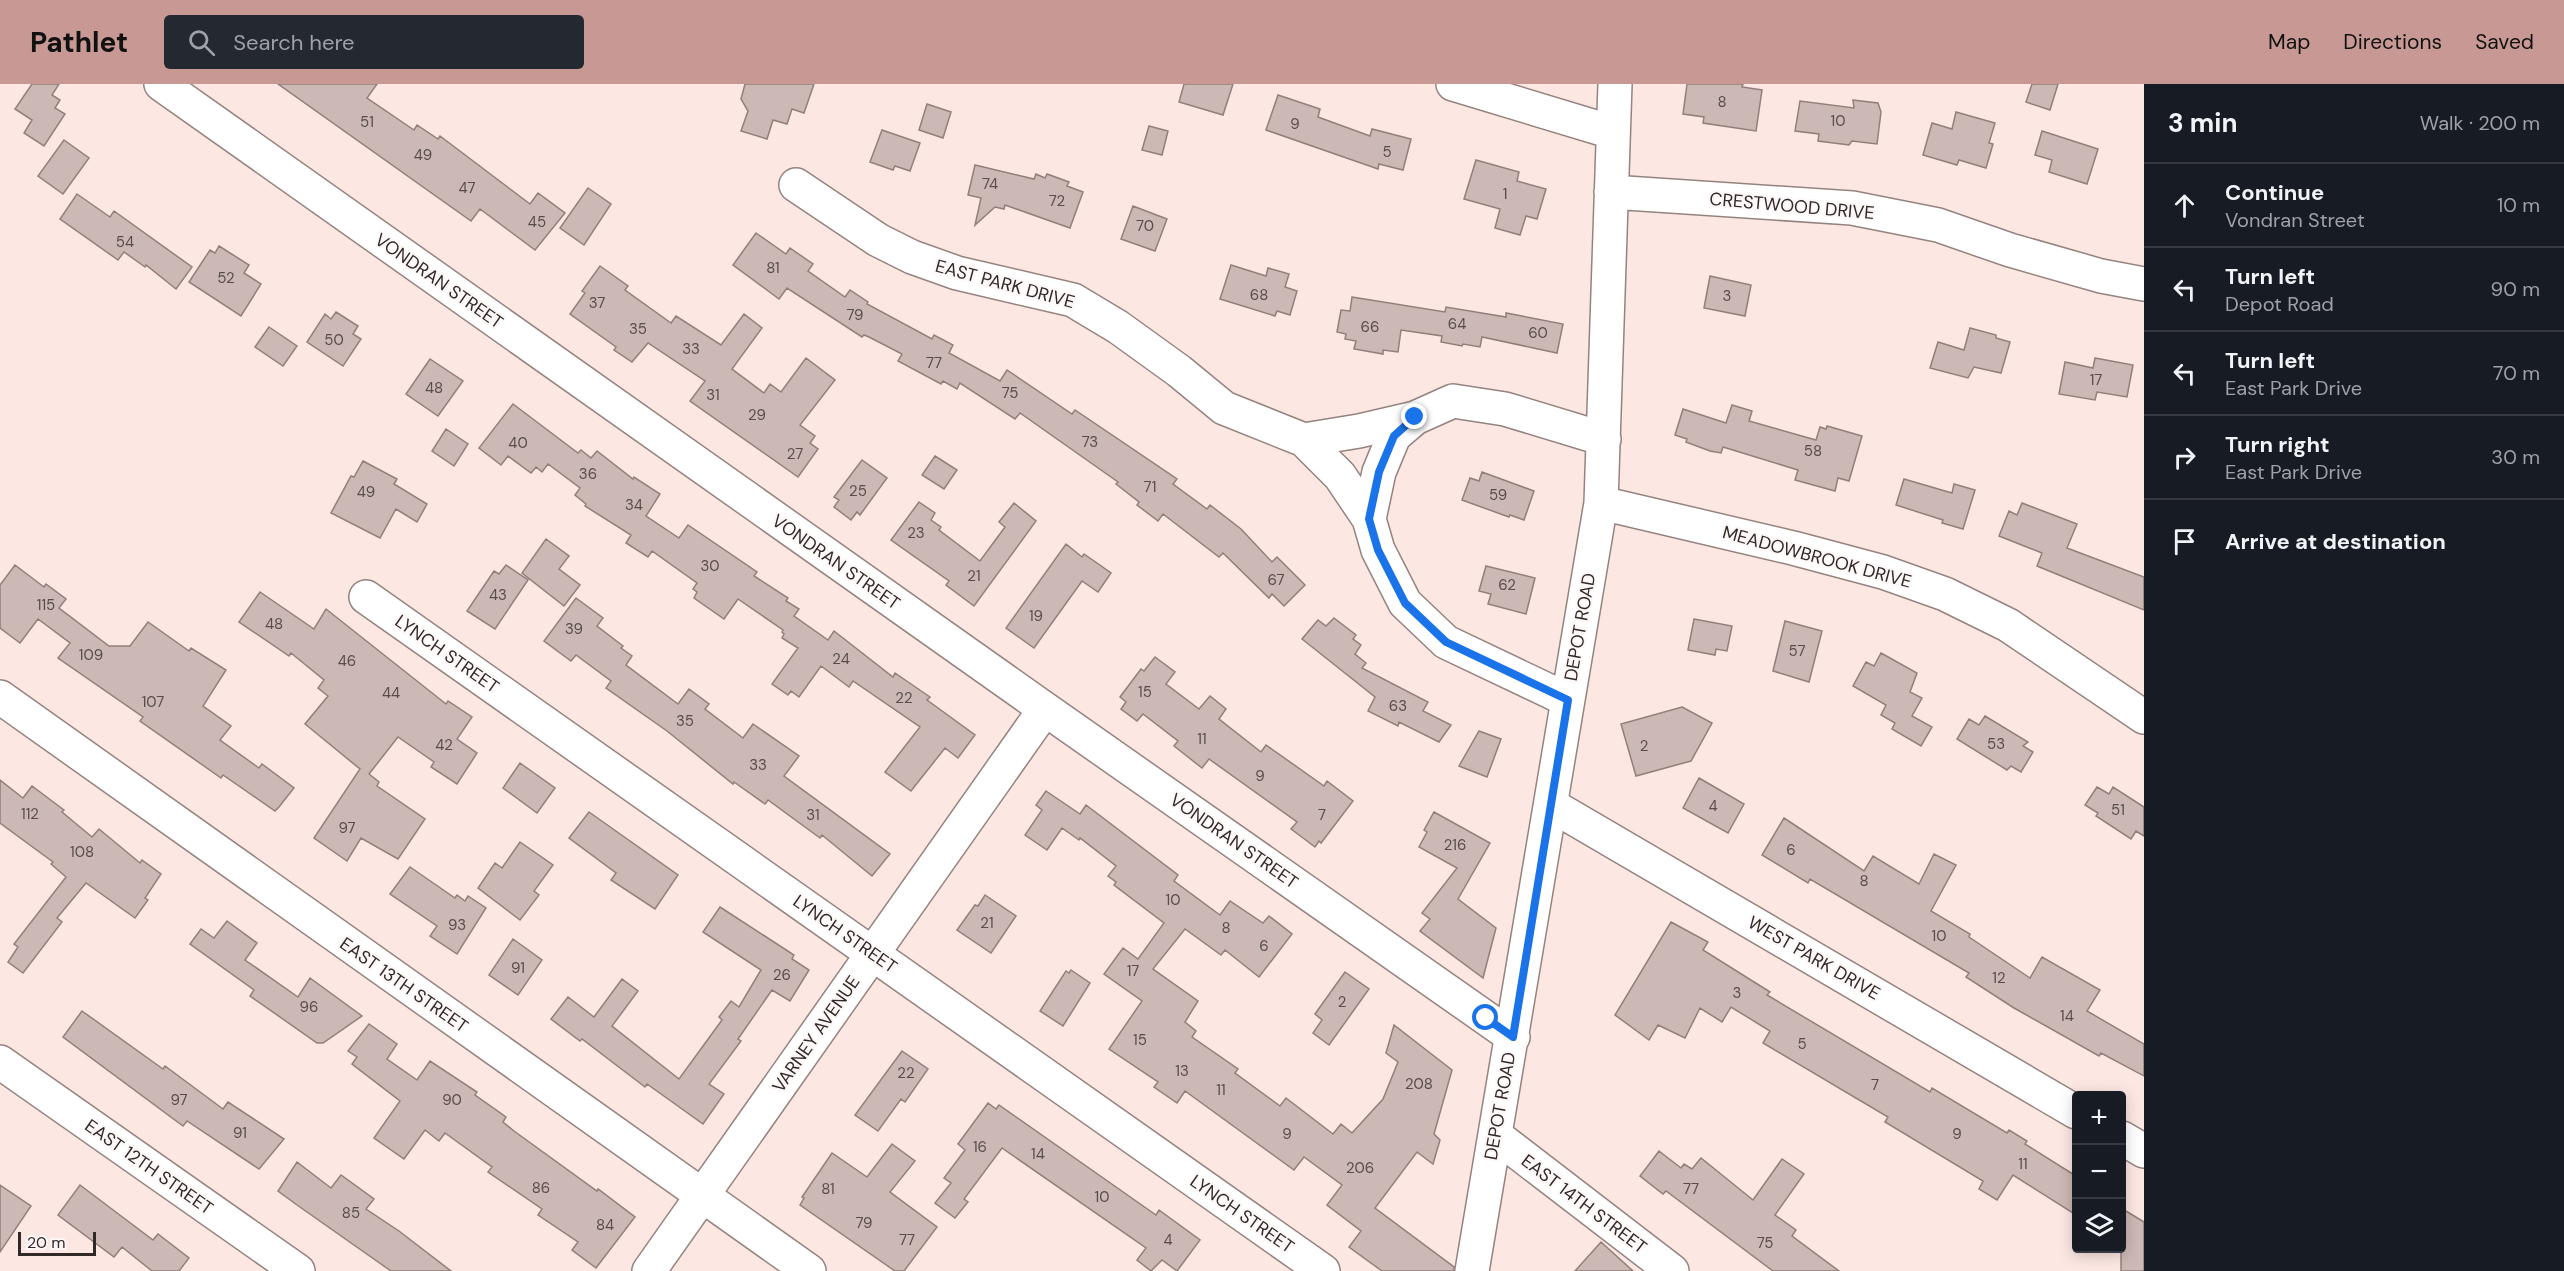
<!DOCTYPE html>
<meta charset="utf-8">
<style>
body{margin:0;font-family:"DM Sans",sans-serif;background:#242831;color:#f1f3f6}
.controls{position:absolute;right:18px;bottom:18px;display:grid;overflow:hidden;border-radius:6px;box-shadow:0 3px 15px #0003}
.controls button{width:54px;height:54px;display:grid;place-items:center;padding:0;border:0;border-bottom:2px solid #363941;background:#171b24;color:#f1f3f6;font:30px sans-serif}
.scale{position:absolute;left:18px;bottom:15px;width:78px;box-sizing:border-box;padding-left:6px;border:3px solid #312928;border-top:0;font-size:16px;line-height:21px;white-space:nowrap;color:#312928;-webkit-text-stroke:4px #fdf8f7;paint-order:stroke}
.stop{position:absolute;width:18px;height:18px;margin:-14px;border:4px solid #1a73e8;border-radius:50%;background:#fff}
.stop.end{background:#1a73e8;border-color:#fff;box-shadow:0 2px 6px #0008}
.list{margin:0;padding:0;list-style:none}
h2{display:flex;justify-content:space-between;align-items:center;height:78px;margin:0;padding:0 24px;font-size:26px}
h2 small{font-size:20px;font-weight:400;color:#9ea1a6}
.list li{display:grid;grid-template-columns:39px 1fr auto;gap:18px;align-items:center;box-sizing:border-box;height:84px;padding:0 24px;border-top:2px solid #363941}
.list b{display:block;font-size:22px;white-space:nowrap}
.list p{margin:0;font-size:20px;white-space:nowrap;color:#9ea1a6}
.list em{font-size:20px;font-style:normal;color:#9ea1a6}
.icon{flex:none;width:33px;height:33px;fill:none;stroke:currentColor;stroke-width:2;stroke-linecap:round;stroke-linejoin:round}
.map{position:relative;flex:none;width:2144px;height:1187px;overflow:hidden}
header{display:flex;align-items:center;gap:36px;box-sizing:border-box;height:84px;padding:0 30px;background:#c89994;color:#111}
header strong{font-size:28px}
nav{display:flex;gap:33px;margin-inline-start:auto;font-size:21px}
.search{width:420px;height:54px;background:#242831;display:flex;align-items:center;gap:15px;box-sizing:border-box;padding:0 21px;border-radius:6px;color:#9ea1a6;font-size:22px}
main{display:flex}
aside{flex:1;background:#171b24}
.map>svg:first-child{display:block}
.building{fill:#ccb8b4;stroke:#917f7b;stroke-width:1.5}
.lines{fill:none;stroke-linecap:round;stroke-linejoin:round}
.minor-casing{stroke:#95837f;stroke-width:36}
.minor{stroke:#fff;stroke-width:33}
.route{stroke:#1a73e8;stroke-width:8}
.labels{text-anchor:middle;stroke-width:4.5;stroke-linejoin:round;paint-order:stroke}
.number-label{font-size:15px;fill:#584d4b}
.street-label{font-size:18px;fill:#312928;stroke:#fdf8f7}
</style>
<header>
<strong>Pathlet</strong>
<div class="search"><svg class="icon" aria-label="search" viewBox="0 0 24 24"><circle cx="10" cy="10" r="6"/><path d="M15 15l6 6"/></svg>Search here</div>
<nav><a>Map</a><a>Directions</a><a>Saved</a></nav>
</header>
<main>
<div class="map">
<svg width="2144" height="1187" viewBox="0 0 2144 1187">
<rect width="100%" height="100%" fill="#fce7e3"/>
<!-- building -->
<path class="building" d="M32,0H59L52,11L60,16L55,24L65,30L44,62L24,49L32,36L15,25Z
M278,0H377L367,14L414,46L417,41L438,55L440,52L530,120L538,109L565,129L535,166L480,125L471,137Z
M745,0H814L804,29L792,25L787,40L773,36L767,55L741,47L748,27L741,15Z
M1184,0H1233L1223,31L1179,18Z
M1687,0H1743L1742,3L1762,6L1756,47L1703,39L1704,33L1683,30Z
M2032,0H2058L2050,26L2026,18Z
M1278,11L1320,25L1318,33L1370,52L1372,45L1411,55L1403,86L1379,80L1378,85L1266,46Z
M1853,16L1878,19L1881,28L1877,60L1852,57L1849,61L1818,57L1819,50L1795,47L1800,17L1854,24Z
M927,20L951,28L943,54L919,46Z
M1956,28L1995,39L1989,59L1993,60L1986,84L1959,76L1957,81L1923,71L1932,39L1952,45Z
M1149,42L1168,47L1162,71L1142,66Z
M882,46L920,59L910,87L895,82L893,86L870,78Z
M2042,47L2098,65L2087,100L2049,88L2052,76L2035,71Z
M64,56L89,74L63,110L38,92Z
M1476,76L1519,88L1517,97L1546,105L1537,135L1526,132L1520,151L1495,144L1500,125L1464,115Z
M975,81L1034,95L1036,90L1045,94L1047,90L1069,98L1067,102L1083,108L1070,144L1005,121L1004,125L995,123L975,141L981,114L968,111Z
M588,104L611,120L584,161L560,144Z
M77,110L110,133L114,127L192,183L176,205L146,181L145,183L124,168L118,176L60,135Z
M1133,122L1167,135L1155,167L1121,155Z
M756,149L786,170L790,164L813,180L808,187L845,213L850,206L868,218L867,220L932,255L934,251L953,261L949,269L1000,297L1007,286L1072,330L1075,326L1177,395L1173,400L1207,425L1210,421L1241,445L1272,478L1277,473L1305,501L1284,522L1272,510L1269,514L1223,469L1219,473L1163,430L1158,437L1137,421L1139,418L1116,400L1118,398L1020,329L1015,335L960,299L957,305L943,297L941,300L898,277L902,270L869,253L864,251L862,253L787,204L779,215L733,181Z
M219,162L249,181L244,189L261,200L241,232L189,198L210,166L215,169Z
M1231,181L1266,192L1268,184L1289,190L1285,203L1297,207L1290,231L1277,227L1275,232L1220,215Z
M600,182L628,202L625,206L671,239L676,232L721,261L744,230L762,244L732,285L764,309L770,300L781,308L806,274L835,296L800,341L815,352L810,359L818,365L798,393L690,317L705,297L648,259L632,278L614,266L616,263L570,230L585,209L582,207Z
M1710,192L1751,201L1745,232L1704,224Z
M1352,213L1445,228L1446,223L1506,233V229L1563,240L1557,269L1482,253L1480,263L1463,260L1462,262L1441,258L1442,252L1401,246L1398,268L1383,266V270L1354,265L1356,257L1345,255L1346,250L1337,248L1341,226L1350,227Z
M336,228L358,242L353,250L361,255L343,282L307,258L325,230L331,235Z
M269,243L297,262L283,282L255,263Z
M1970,244L1996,251V254L2010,258L2001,289L1974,283L1968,294L1930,284L1938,258L1964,266Z
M2095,274L2133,281L2127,313L2097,308L2095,316L2059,310L2065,278L2093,284Z
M430,275L463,297L438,332L406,310Z
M513,320L578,369L581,366L591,374L597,367L633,395L634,393L660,410L646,432L679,454L688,441L757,488L754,492L788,514L786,517L799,525L794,532L828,556L834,547L893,593L895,589L930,613L927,616L975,651L958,674L945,664L911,707L885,688L920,643L853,597L849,603L821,582L799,613L791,607L788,611L772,600L798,564L782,554L784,550L782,548L783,546L738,515L724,535L694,514L697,508L693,505L697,499L652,467L648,473L626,459L631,451L585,422L586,420L575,411L580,404L548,380L542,388L536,383L531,389L508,372L501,381L479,364Z
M1732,321L1752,327L1749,337L1816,356L1820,343L1826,345L1827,342L1862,352L1849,397L1838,394L1835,407L1795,396L1798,386L1723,363L1721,369L1710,367L1686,358L1687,355L1675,351L1683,325L1726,339Z
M446,345L468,360L454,382L432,367Z
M935,372L957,386L944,405L922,391Z
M862,376L887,394L860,431L857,428L851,436L834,423L839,416L834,413Z
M363,377L397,395L394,400L427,420L417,438L396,425L380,454L331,429L351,392L354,393Z
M1482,388L1534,407L1524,436L1510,431L1509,433L1462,416L1470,394L1479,397Z
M1904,395L1952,409L1954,400L1975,406L1963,445L1942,439L1943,436L1896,421Z
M919,418L935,429L931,436L941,443L939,446L980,477L1005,443L999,438L1014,419L1036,437L974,522L946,501L949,497L891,456Z
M2022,419L2077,440L2067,464L2144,493V526L2037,482L2042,469L1999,452L2009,427L2017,431Z
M546,455L569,472L559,485L580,501L564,522L522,489Z
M1066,460L1082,473L1084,470L1111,489L1098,508L1082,497L1034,564L1006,544Z
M15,481L44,503L46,500L66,515L59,524L109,562H130L148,538L189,567L191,564L226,586L203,622L231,642L220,656L259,684L262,680L294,704L279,723L275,727L223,691L221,694L140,637L143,633L58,574L70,559L38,535L20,559L0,544V501Z
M506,481L528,496L495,545L467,527L494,487L499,490Z
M1486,482L1535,494L1526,530L1488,520L1491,510L1479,507Z
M260,508L314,545L326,525L446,620L448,617L472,633L457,655L477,669L457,700L431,683L434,678L398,653L369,690L379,698L377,702L425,735L398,775L361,754L347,777L314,754L360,685L305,640L328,612L318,604L324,596L291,569L289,572L239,538Z
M576,514L603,534L597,542L623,562L621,564L632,572L626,581L678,620L689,605L709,620L705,625L743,654L753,640L799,672L784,692L890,770L872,792L822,751L820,754L768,716L765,720L734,698L733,700L667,647L606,604L611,597L576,571L571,577L544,557Z
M1334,534L1356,551L1353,555L1361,561L1355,570L1366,579L1362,584L1428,618L1423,627L1451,641L1439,658L1399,638L1398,642L1368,627L1375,613L1302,555L1318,536L1326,542Z
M1694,535L1732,542L1727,567L1716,565L1715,571L1688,566Z
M1785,537L1822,547L1809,598L1773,587Z
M1881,569L1917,589L1910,608L1922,614L1912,632L1932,643L1921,662L1892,645L1895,639L1881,631L1886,621L1853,602L1866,578L1874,582Z
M1155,573L1175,588L1166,600L1199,625L1210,612L1226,625L1219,635L1261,668L1266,661L1324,702L1327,697L1353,717L1321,759L1319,757L1315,763L1291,745L1297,738L1209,675L1202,684L1174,662L1178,657L1143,630L1137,637L1121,625L1126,618L1120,613L1141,585L1144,587Z
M1682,623L1712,639L1691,677L1636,692L1621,640Z
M1985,632L2028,658L2023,662L2033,668L2021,688L2011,682L2007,686L1957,655L1969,635L1979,641Z
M1479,647L1501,655L1487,693L1459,682Z
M520,679L555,704L537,729L503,704Z
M1699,694L1744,720L1728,749L1683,724Z
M0,696L23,714L32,702L64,726L62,728L92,753L99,745L140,779L142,776L161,790L145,814L148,816L135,834L86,799L57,834L62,838L23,889L8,878L18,863L14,860L66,793L51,780L53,778L0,739Z
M2097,703L2109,710L2113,703L2144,723V752L2136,747L2131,755L2096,732L2098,729L2085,721Z
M1046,707L1080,730L1086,721L1178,791L1174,797L1220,831L1230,817L1263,839L1269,832L1292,850L1259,893L1225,866L1221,871L1185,845L1153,885L1198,917L1185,938L1196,947L1192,953L1238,985L1235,989L1280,1022L1286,1014L1333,1050L1341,1040L1352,1049L1383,1015L1398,978L1386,969L1394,941L1452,986L1434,1050L1440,1056L1433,1080L1417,1068L1375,1124L1454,1183V1187H1382L1349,1163L1361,1147L1327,1121L1342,1101L1304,1073L1294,1086L1185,1007L1177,1019L1154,1003L1158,998L1109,965L1142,917L1104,890L1123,864L1138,875L1164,839L1114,801L1116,798L1108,792L1116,782L1080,754L1079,756L1062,744L1047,766L1025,751L1042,726L1036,721Z
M589,728L678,791L655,825L611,796L616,789L569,754Z
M1434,728L1490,759L1458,815L1496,844L1483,894L1420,847L1430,835L1422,829L1457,784L1419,763L1427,748L1424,746Z
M1784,734L1864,787L1873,772L1919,800L1934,770L1956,781L1931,827L1970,850L1969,853L2030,894L2042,873L2100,906L2087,927L2144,960V992L2101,969L2099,972L2014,924L1966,893L1969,889L1810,795L1808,799L1762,771Z
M520,758L553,781L534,807L539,811L520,836L478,804L495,779L502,784Z
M410,783L455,814L457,811L465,817L468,812L486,824L457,870L430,852L437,842L390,810Z
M985,811L1016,832L991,869L957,846L975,821L978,822Z
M720,823L794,871L792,875L809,886L790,917L772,906L738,955L741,957L709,1000L724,1010L703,1040L647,1000L645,1003L582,955L580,957L551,935L568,913L594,933L622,895L638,907L612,942L679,995L722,936L719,933L731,917L739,923L761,886L703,848Z
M227,837L257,859L245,876L298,913L310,894L362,932L323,959H317L250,912L254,906L190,860L201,845L214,854Z
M1671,838L1708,858L1703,866L1770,908L1767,911L1930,1008L1932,1004L2007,1049L2009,1046L2027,1057L2025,1060L2076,1092V1131L2013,1091L1997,1116L1979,1105L1983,1097L1885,1038L1888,1033L1763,959L1770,947L1731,923L1722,938L1700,924L1685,954L1658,941L1649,956L1615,931Z
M513,855L542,876L518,911L489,891Z
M1071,886L1090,899L1063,942L1040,927L1066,887L1069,889Z
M1345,888L1369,905L1329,961L1313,949L1322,936L1315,930Z
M82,927L163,985L165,982L223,1025L228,1018L284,1055L259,1085L187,1037L183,1042L63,953Z
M369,940L397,960L387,975L417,996L430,977L477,1008L475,1011L506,1033L503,1038L514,1047L597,1107L598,1105L635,1133L596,1184L572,1166L578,1158L538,1131L542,1125L488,1088L492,1083L445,1049L439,1057L425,1046L404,1075L374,1054L400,1017L352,980L357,973L348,967Z
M902,967L928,985L905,1018L901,1015L878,1047L855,1031Z
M988,1019L996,1025L999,1021L1156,1131L1159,1126L1200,1156L1177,1187L1162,1176L1151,1187L1137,1176L1146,1164L1002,1064L964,1115L968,1118L955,1134L935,1119L951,1099L944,1094L965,1066L958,1060Z
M892,1060L915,1077L890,1108L937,1143L904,1187H895L800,1121L804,1114L802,1113L832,1069L867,1093Z
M1659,1067L1681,1084L1684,1080L1692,1085L1701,1074L1753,1116L1782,1075L1804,1090L1775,1131L1796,1146L1792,1152L1839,1187H1773L1666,1107L1663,1110L1640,1092Z
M297,1078L331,1104L341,1091L374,1115L366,1125L399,1147L451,1187H391L297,1121L278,1107Z
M0,1101L31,1122L0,1168Z
M80,1101L153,1156L158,1150L189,1174L179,1187H152L122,1163L114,1173L58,1131Z
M2121,1124L2144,1138V1187H2121Z
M1601,1158L1633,1187H1575Z"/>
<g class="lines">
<!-- minor casing -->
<g class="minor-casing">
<path id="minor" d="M161,0L1045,625L1513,953
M1453,0L1612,48
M796,101L878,156L912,173L957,189L1073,216L1118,243L1179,287L1224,324L1304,356L1340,392L1369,435
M1611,108L1852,124L1938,141L2010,166L2101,192L2144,200
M1304,356L1359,347L1415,334
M1601,419L1793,464L1883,488L1945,510L2008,541L2144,633
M366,513L1323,1187
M0,613L809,1187
M1568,616L1446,558L1405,519L1378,466L1369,435L1379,388L1394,352L1415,334L1453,317L1505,325L1604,355
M1551,721L2076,1028
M0,978L298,1187
M1495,1051L1672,1187
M2122,1054L2144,1067
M649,1187L1045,625
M1472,1187L1601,419L1615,0"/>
</g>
<!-- minor -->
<use href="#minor" class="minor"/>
</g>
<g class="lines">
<!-- route -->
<path class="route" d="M1415,333L1394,352L1379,388L1369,435L1378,466L1405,519L1446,558L1568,616L1513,953L1486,934"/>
</g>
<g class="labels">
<!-- number labels -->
<g class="number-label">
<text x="1722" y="23">8</text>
<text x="1838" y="42">10</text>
<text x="367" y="43">51</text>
<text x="1295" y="45">9</text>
<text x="1387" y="73">5</text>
<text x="423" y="76">49</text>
<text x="990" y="105">74</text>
<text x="467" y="109">47</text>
<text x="1505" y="115">1</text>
<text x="1057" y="122">72</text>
<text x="537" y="143">45</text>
<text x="1145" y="147">70</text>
<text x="125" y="163">54</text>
<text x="773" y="189">81</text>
<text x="226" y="199">52</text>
<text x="1259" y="216">68</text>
<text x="1727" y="217">3</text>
<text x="597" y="224">37</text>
<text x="855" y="236">79</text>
<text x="1457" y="245">64</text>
<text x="1370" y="248">66</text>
<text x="638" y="250">35</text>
<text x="1538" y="254">60</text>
<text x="334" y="261">50</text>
<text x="691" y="270">33</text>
<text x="934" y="284">77</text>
<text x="2096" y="301">17</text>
<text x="434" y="309">48</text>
<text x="1010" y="314">75</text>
<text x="713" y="316">31</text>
<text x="757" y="336">29</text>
<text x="1090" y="363">73</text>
<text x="518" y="364">40</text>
<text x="1813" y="372">58</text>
<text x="795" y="375">27</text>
<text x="588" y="395">36</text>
<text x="1150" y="408">71</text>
<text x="858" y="412">25</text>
<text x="366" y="413">49</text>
<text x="1498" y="416">59</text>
<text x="634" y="426">34</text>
<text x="916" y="454">23</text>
<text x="710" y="487">30</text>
<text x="974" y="497">21</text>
<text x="1276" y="501">67</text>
<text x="1507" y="506">62</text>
<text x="498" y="516">43</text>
<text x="46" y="526">115</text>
<text x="1036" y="537">19</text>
<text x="274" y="545">48</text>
<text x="574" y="550">39</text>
<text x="1797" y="572">57</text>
<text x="91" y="576">109</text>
<text x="841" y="580">24</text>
<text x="347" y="582">46</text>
<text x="1145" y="613">15</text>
<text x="391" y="614">44</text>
<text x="904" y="619">22</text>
<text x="153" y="623">107</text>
<text x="1398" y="627">63</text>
<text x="685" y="642">35</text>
<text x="1202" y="660">11</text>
<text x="1996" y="665">53</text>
<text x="444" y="666">42</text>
<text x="1644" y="667">2</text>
<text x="758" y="686">33</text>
<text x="1260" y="697">9</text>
<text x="1713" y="727">4</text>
<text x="2118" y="731">51</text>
<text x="30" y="735">112</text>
<text x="813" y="736">31</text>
<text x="1322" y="736">7</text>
<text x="347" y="749">97</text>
<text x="1455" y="766">216</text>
<text x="1791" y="771">6</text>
<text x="82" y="773">108</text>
<text x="1864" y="802">8</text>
<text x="1173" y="821">10</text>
<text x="987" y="844">21</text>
<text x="457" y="846">93</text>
<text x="1226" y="849">8</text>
<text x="1939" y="857">10</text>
<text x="1264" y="867">6</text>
<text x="518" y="889">91</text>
<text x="1133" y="892">17</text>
<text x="782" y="896">26</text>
<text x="1999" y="899">12</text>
<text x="1737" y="914">3</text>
<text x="1342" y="923">2</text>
<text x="309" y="928">96</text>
<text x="2067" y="937">14</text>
<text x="1140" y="961">15</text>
<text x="1802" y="965">5</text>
<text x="1182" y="992">13</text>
<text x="906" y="994">22</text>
<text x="1419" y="1005">208</text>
<text x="1875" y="1006">7</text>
<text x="1221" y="1011">11</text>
<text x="179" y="1021">97</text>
<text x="452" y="1021">90</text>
<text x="240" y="1054">91</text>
<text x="1287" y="1055">9</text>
<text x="1957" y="1055">9</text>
<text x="980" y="1068">16</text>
<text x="1038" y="1075">14</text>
<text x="2023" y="1085">11</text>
<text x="1360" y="1089">206</text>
<text x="541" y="1109">86</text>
<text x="828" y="1110">81</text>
<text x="1691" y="1110">77</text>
<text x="1102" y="1118">10</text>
<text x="351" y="1134">85</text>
<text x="864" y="1144">79</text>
<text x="605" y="1146">84</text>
<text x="907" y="1161">77</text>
<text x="1168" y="1161">4</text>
<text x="1765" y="1164">75</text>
</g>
<!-- street labels -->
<g class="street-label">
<text transform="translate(1792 122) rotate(5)" y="6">CRESTWOOD DRIVE</text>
<text transform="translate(439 197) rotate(35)" y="6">VONDRAN STREET</text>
<text transform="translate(1005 200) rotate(15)" y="6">EAST PARK DRIVE</text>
<text transform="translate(1817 473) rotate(15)" y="6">MEADOWBROOK DRIVE</text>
<text transform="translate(836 478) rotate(35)" y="6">VONDRAN STREET</text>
<text transform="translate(1580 543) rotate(-80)" y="6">DEPOT ROAD</text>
<text transform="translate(447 570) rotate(35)" y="6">LYNCH STREET</text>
<text transform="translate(1234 757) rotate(35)" y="6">VONDRAN STREET</text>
<text transform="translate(845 850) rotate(35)" y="6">LYNCH STREET</text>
<text transform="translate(1814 874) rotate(30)" y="6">WEST PARK DRIVE</text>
<text transform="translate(404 901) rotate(35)" y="6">EAST 13TH STREET</text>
<text transform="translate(816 950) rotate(-55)" y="6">VARNEY AVENUE</text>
<text transform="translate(1500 1022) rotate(-80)" y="6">DEPOT ROAD</text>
<text transform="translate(149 1083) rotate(35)" y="6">EAST 12TH STREET</text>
<text transform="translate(1584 1120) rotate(37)" y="6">EAST 14TH STREET</text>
<text transform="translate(1242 1130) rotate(35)" y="6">LYNCH STREET</text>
</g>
</g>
</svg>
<div class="controls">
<button>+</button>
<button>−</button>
<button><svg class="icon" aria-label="layers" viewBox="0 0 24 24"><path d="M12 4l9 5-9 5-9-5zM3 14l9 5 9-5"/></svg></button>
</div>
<div class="scale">20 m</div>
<div class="stop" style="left:1486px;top:934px"></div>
<div class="stop end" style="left:1415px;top:333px"></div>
</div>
<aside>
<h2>3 min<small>Walk · 200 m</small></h2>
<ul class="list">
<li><svg class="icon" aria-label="ahead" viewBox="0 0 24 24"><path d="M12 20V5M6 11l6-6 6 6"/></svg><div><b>Continue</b><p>Vondran Street</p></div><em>10 m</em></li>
<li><svg class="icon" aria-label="left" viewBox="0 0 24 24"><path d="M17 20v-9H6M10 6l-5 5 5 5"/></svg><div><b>Turn left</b><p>Depot Road</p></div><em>90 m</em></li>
<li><svg class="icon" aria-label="left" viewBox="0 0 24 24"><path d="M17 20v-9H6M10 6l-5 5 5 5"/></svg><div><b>Turn left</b><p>East Park Drive</p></div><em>70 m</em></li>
<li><svg class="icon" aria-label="right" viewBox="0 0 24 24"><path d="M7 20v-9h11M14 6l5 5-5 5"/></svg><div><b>Turn right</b><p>East Park Drive</p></div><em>30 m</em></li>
<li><svg class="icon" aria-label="arrive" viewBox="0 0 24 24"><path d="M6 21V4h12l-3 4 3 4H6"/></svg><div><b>Arrive at destination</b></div></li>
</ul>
</aside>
</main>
